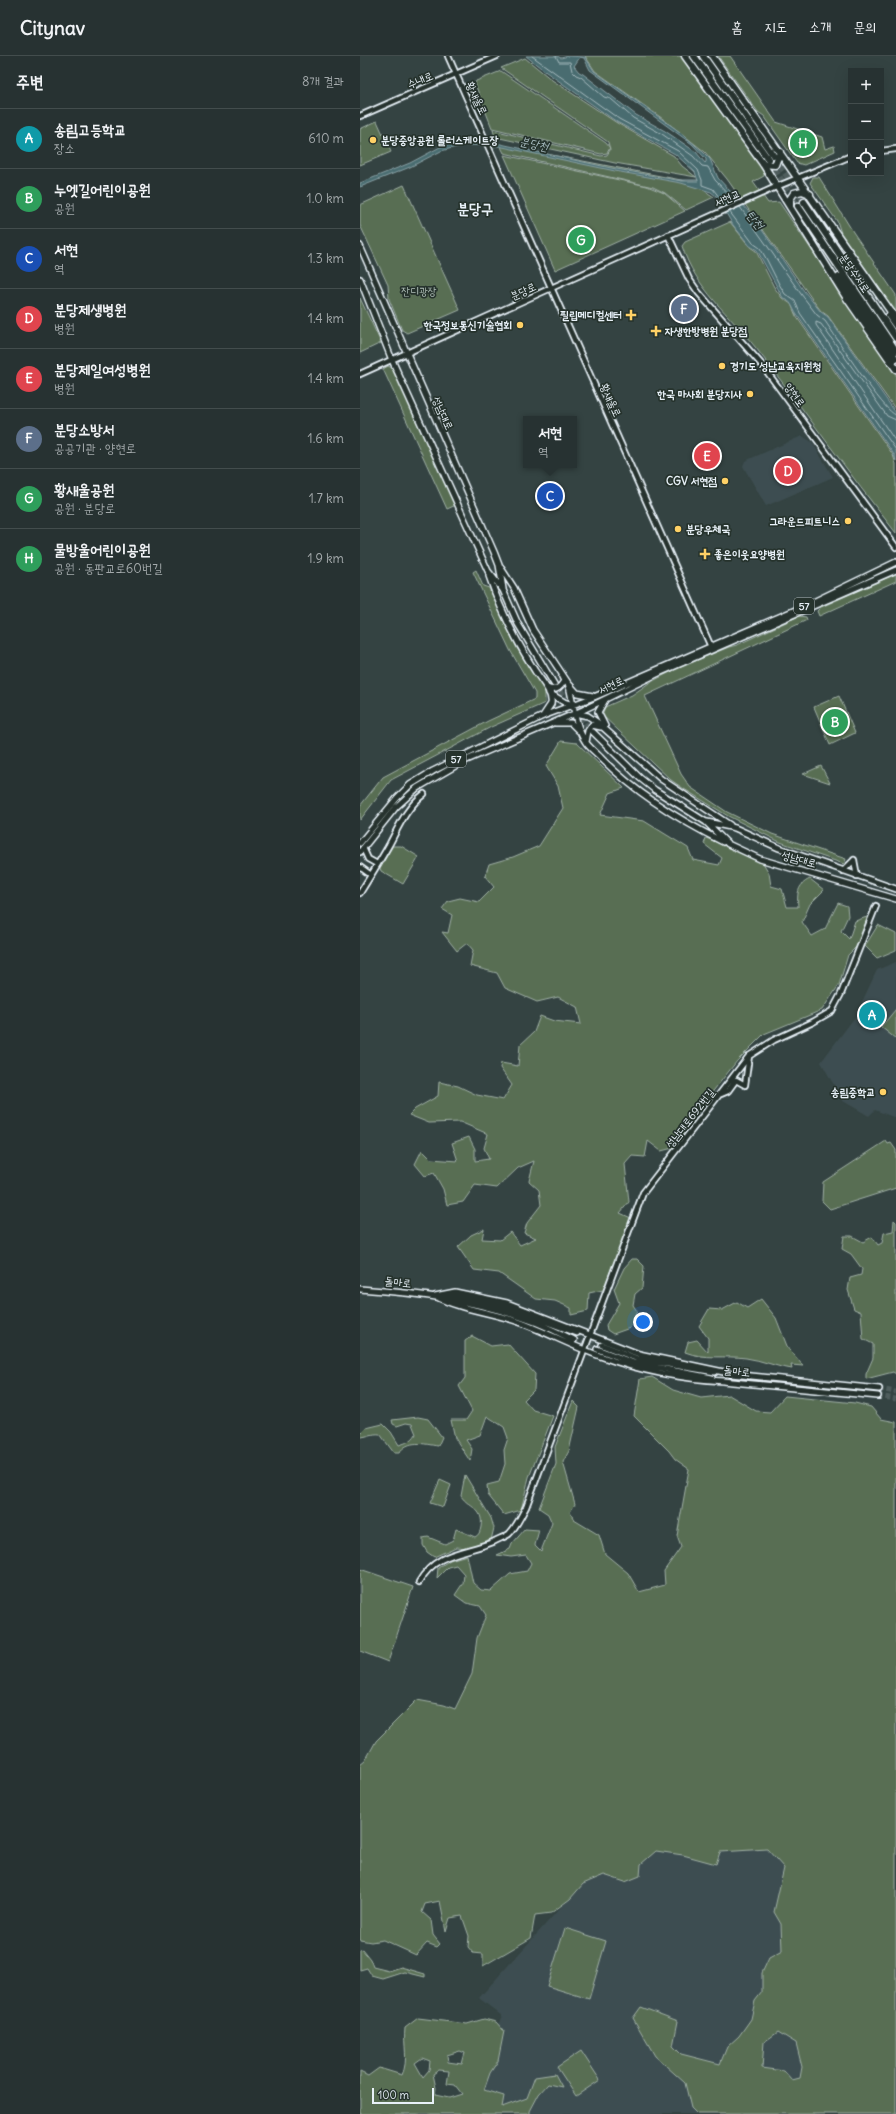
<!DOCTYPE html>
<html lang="ko">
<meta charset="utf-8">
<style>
body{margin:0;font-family:Delius,"Poor Story",sans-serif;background:#333e3e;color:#f1f3f6}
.controls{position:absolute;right:12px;top:12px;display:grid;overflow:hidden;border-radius:0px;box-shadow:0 4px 16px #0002}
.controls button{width:36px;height:36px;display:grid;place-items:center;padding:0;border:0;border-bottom:1px solid #434d4d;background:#273232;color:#f1f3f6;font:20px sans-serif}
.scale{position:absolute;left:12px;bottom:10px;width:62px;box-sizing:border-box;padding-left:4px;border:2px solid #e8f1f8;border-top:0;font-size:11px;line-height:14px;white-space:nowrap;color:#e8f1f8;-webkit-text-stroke:3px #26332d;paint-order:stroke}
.you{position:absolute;left:283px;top:1266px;width:14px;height:14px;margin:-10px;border:3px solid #fff;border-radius:50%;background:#1a73e8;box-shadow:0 0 0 6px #1a73e833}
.badge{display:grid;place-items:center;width:26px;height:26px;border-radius:50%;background:#ffd166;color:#fff;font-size:13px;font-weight:700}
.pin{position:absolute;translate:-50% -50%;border:2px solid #fff;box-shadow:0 1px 4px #0006}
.popup{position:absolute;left:163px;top:360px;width:54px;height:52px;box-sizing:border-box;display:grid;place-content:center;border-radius:0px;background:#273232;filter:drop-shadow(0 1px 3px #0005);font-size:13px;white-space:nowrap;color:#a4aaac}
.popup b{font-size:15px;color:#f1f3f6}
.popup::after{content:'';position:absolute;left:50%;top:100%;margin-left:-8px;border:8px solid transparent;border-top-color:#273232}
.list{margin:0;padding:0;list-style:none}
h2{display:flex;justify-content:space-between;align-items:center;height:52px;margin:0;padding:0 16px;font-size:17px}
h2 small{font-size:13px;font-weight:400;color:#a4aaac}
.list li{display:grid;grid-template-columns:26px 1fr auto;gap:12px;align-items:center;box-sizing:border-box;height:60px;padding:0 16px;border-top:1px solid #434d4d}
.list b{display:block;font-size:15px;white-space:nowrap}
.list p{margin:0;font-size:13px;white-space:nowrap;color:#a4aaac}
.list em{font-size:13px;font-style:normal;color:#a4aaac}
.icon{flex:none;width:22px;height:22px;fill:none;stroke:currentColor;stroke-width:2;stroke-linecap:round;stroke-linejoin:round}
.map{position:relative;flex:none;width:536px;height:2058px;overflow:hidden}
header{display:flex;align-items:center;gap:24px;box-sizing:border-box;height:56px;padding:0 20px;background:#273232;border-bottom:1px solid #434d4d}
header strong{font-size:19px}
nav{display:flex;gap:22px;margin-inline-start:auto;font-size:14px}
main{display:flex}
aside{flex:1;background:#273232}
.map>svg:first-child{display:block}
.built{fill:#3e4e51}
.green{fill:#586e53;stroke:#a0b0a6;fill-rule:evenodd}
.water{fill:#496c6f;stroke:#89a1a6;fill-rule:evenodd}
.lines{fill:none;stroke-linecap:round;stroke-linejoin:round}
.shore{stroke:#a8bcc1;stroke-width:1}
.stream{stroke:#89a1a6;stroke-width:1}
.primary-tunnel{stroke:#4f5d5d;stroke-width:5;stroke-dasharray:5 2.5;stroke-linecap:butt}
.highway-tunnel{stroke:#4f5d5d;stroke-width:6;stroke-dasharray:6 3;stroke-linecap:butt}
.secondary-casing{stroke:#e8f1f8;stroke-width:8}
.primary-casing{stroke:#e8f1f8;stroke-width:8}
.highway-casing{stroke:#e8f1f8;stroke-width:9}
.secondary{stroke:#26332d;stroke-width:4.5}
.primary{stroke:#26332d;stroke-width:5}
.highway{stroke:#26332d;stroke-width:6}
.poi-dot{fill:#ffd166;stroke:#26332d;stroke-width:1.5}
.labels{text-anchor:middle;stroke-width:3.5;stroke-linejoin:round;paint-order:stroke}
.shield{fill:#26332d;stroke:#aeb8bb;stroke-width:1}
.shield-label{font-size:10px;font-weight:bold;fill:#e8f1f8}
.street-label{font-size:11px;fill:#e8f1f8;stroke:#26332d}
.poi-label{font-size:11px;font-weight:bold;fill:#e8f1f8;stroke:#26332d;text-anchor:end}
.park-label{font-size:11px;fill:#aebdb6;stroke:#26332d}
.water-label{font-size:12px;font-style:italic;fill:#a8bcc1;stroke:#26332d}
.district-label{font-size:15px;font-weight:bold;fill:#e8f1f8;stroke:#26332d}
</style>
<header>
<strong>Citynav</strong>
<nav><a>홈</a><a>지도</a><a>소개</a><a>문의</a></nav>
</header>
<main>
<aside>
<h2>주변<small>8개 결과</small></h2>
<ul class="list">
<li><span class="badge" style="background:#0f9aa8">A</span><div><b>송림고등학교</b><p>장소</p></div><em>610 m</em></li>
<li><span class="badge" style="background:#2e9e5b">B</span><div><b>누엣길어린이공원</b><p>공원</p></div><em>1.0 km</em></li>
<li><span class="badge" style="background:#1a4fb4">C</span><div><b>서현</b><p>역</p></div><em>1.3 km</em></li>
<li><span class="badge" style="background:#e0444e">D</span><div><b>분당제생병원</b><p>병원</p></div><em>1.4 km</em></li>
<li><span class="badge" style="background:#e0444e">E</span><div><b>분당제일여성병원</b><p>병원</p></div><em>1.4 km</em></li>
<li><span class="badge" style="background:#5c6f8a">F</span><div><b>분당소방서</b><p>공공기관 · 양현로</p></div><em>1.6 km</em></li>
<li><span class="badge" style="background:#2e9e5b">G</span><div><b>황새울공원</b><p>공원 · 분당로</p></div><em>1.7 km</em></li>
<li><span class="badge" style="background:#2e9e5b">H</span><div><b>물방울어린이공원</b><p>공원 · 동판교로60번길</p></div><em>1.9 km</em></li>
</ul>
</aside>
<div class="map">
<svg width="536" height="2058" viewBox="0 0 536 2058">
<rect width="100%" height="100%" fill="#344342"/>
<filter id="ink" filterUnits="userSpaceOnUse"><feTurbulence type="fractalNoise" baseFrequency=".025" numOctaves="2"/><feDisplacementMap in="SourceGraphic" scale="8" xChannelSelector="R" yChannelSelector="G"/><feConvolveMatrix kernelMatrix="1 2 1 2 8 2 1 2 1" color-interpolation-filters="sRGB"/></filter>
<g filter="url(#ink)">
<!-- built -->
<path class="built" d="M442,380L452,386L473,421L406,450L383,410L385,405Z
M536,906V1062L515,1054L509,1060L483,1045L461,1006L495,961L517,914Z
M418,1788L499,2058H109L131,1984L142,1960L119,1942L220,1830L280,1791Z"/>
<!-- green -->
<path class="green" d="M225,0H321L404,115V120L393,126L408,147L419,146L536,318V354L468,260L461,255L452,243L367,123L345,96L303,63L235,15Z
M358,0H370L416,66L462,81L465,93L474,90L475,95L444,109L437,107L404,60L398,56Z
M165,2L192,24L257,67L314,100L322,110L336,121L255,107L135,81L133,74L241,100L247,99L250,94L248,86L141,12Z
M141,15L246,87L250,92L247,97L241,98L132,72L115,28L116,25Z
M17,65L31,96L0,109V73Z
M140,89L321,124L333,127L354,141L326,154L305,137L293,131L144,97Z
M144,99L287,130L304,137L325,155L195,214Z
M453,121H459L493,176L536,239V256L481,177L477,165L450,127Z
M44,129L100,254L47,277L42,274L29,243L28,229L0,169V149Z
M370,166L390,191L396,195L414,231L422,242L431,248L436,260L533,399L536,408V477C488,417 444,353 396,292C370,259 335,232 322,190L325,186Z
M0,242L21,287L0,297Z
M28,310L34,313L96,449L87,453L23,313Z
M116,514L123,530L129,532L157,592L185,636V647L131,671L31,724L0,764V750L23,721L128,665L175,643V637L150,594L113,516Z
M536,518V525L459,560L457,555L461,551Z
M439,560L446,561L447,564L285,640L321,718L330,731L367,756L412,778L486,803L484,808L420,786L368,760L324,733L311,724L242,659L245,651L272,639L289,627L318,612L369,591L377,589Z
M479,640L495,677L470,689L454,651Z
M201,685L217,687L264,732L250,737L240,759L284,765L328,792L333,804L359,809L362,802L344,788L346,782L402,805L409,817L411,830L422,833L427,851H438C437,838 437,829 450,823L464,834L450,848L442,866L452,880L465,873L478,847L487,850L488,860L481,875L489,883L495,865L507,861L504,883L488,899L479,929L462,954L404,978L377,1005L346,1044L313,1092L301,1095L288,1085L285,1101L272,1100L265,1108L269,1146L260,1157L271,1162L243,1234L229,1237L228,1255L211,1259V1252L195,1245L176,1243L139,1217L114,1214L98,1191L111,1179L124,1173L122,1183L140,1184L150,1176L160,1189L176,1182L164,1177L167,1167L181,1149L179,1134L169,1125L174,1105L158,1112L137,1132L115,1129L103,1146L87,1149L83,1133L74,1117L65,1120L55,1108L62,1094L71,1103L98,1105L92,1087L109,1081L115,1093V1105L129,1103L124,1092L128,1078L100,1066L69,1067L49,1059L55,1053L78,1040L79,1026L98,1030L117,1039L143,1044L152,1029L140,1012L141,1007L158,1010L160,989L174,976L180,960L194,965L221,968L217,951L198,941L177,946L145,932L137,917L110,910L113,894L107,887L97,895L82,876L88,877L92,859L82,853L88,845L100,842L119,846L134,831L125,820L129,808L153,801L179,790L203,752L198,730L186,710Z
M461,710L470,727L443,718Z
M32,790H41L59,801L43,828L21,815L20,812Z
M518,869L536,878V894L517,902L505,890Z
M536,953V983L521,971Z
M526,1085L528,1088L531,1087L536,1094V1132L470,1153L462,1145L463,1126Z
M534,1164L536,1166V1318L533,1316L506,1323V1318L513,1302V1288L503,1283L501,1256L494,1253L488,1234L490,1222L501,1219L502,1213L491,1198L482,1193L484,1180H492L503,1186L512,1181L518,1189L522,1187L524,1177L533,1175Z
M272,1203H277L284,1210L282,1232L275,1238L273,1249L277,1255L270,1272L253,1278L247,1274L246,1269L259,1247L254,1233L264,1212Z
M401,1243L416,1262L427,1290L443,1310L431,1309L432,1313C416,1311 402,1304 386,1302C365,1299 345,1304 325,1296L328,1286L337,1284L348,1296V1282L339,1270L349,1253L362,1254L377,1246L387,1252Z
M112,1280L131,1290L148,1288L175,1318L174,1334L164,1344L173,1354L193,1360L169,1421L161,1454L144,1459L128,1439L127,1429L139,1426L145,1408L144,1394L148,1382L144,1371L127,1360L120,1379L106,1384L112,1393L110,1405L95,1382L91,1364H106L112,1355L99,1330L105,1322V1285Z
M292,1321L313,1334L341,1342L369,1339L396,1355L410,1356L425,1340L495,1347L511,1351L521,1363L536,1366V2058H337L331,2052L325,2027L295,2000L273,1962L281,1951L318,1965L313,1990L321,1998L360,2008L367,1991L379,1980L391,1963L395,1945L402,1936V1917L409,1902L422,1895L421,1868L414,1856L424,1812L407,1793L360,1796L356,1808L323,1799L296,1795L281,1808L280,1820L265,1826L244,1819L223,1828L210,1843L191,1857L175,1859L171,1882L123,1910V1898L113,1897L108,1891L109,1880L102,1860L90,1862L86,1875L80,1845L65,1848L62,1856L71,1864L73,1879L80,1888L77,1891L67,1887L56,1899L23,1884L11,1886L0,1884V1709L5,1705L16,1685L57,1644L84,1649L95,1653L112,1618L117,1582L126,1559L120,1550L106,1547L95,1539L103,1527L104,1518L96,1509L88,1511L77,1522L78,1512L90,1504L107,1499L113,1527L121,1534L131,1535L150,1518L167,1515L171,1507L166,1499L151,1501L137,1499L150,1493L152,1488L165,1473L179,1474L175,1489L181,1495L192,1467L188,1458L179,1452L196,1408L195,1391L213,1345L219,1351L209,1395L203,1406L215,1448L210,1456L214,1464L239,1479L245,1498L268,1517L279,1536L305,1529L304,1515L321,1491L317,1480L329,1413L315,1403L309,1395L274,1360L280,1323ZM418,1976L436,1987L442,2011L440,2022L432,2024L424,2015L402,2012L404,1986Z
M58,1361L68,1363L82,1381L78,1390C64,1388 48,1383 39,1397H34L20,1378C12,1377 7,1381 0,1381V1378L6,1372L23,1368L31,1376L39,1389C46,1387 52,1385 56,1378L52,1368L46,1367L37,1370L33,1368L32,1364Z
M105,1419L131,1462L134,1472L131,1484L108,1492L96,1491L74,1501L67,1496L63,1489V1482L68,1481L85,1488L93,1484L96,1473L115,1481C119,1479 120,1476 121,1471C124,1452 109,1452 101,1440Z
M80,1424L91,1429L83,1451L70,1447Z
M0,1513L53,1531L28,1606L0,1595Z
M205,1872L246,1885L229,1943L187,1930Z
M2,1893L10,1903L13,1911L29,1915L41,1911L65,1918V1921L45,1916L23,1923L12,1920L7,1912L0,1914V1894Z
M58,1962L107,1968L124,1963L136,1966L144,1975L138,2005L130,2017L124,2034L144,2040L142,2051L167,2042L175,2021L195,2018L202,2031L188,2028L179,2038L170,2055V2058H0V2016L8,2020L19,2012L42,2019C49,2004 43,1989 45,1972ZM100,1995L105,1997L102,2008L88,2006L87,1999ZM62,2002L70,2005L69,2014L63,2021L55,2007ZM79,2014L89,2015L87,2028L95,2029L102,2038L89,2042L75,2039L76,2032L73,2018Z
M221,1995L240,2024L216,2040L197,2011Z"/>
<!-- water -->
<path class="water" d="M166,0H197L201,2L208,0L225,1L234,15L320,76L343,96L350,103L358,122L391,158L444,235L461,256L468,261L536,357V405L533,397L437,259C432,252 432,245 423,242L397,194L390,190L373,169L356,140L351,136L321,127L255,115L138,90L104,89L81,95L50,111L0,131V127L50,107L82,90L109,86L136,87L251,112L322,125H338L335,116L315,98L257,66L186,16ZM220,1L224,2L230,14L332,88L346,103V106L345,107L336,96L305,75L276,59L223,18L219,16L214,10Z"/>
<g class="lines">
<!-- shore -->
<path class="shore" d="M172,0L259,63L318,95L338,114L342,124V129L353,133L366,150
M196,0L199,6H210L212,15L216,19L221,21L244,41L251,43L273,62L302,78L333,100L342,110L348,111L355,124L376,146
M380,151L441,238L457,259L465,265C474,278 525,358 536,359
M369,155L393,187L400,192L407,204L419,228L425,238L435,245L440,257L536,394
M536,364L527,360L461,268L456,266V269L536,386"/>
<!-- stream -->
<path class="stream" d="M317,124H338"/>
<!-- primary-tunnel -->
<path class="primary-tunnel" d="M195,629L211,649
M216,655L232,676
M217,1277L242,1289
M214,1284L237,1293
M519,1333L536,1336
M518,1340L536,1343"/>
<!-- highway-tunnel -->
<path class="highway-tunnel" d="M415,102L444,146
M410,106L438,150"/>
<!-- secondary casing -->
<g class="secondary-casing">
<path id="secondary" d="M88,0L352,593
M0,60L137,0
M521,95L536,93
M308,179L329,223L338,236L402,309L536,491
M0,318L416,131L491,100
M3,792L8,803L17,808
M494,804L497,820
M0,811L11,819
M483,815L494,804
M0,837C10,821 20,805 29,789C39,770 47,751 64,738
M361,1038L368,1035L376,1024L385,1029L389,1000
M59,1526C77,1495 104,1498 133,1486C138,1483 145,1481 149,1478C157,1470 161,1460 166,1451L283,1137L389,1000L414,984L453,966L472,955L481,938L516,850"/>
</g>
<!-- primary casing -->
<g class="primary-casing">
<path id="primary" d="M0,190L134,496L139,509L143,533
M0,223L32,304L128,515L143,534L158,568L194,628
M141,512L154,532L173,574L208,627L217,637L233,640
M129,520C140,553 156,585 175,615C181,624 193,637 191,648L183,660
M208,627C214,646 214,668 225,685C229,692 237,697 242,703C277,738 319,764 363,786
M187,632C195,636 200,632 204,625L202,621
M189,637L204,646L213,649
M215,657L228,660L237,666L301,723L370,769
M195,667H211L219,675
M245,670L238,656L245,644
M233,676L280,722L295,734L346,766L368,788L400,803L536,843
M226,686L228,675L232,669L241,671
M347,766L375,772L419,792L536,833
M0,787L37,742L50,729L73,715L183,660L234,641L447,549L536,506
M0,796L36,751L57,732L102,706L223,654L301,616L536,514
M0,1233C57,1237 115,1244 169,1264C184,1269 199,1277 214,1284
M75,1240L95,1236L147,1247L279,1298L373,1318
M75,1240C101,1254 131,1256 159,1266C186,1276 212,1290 240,1300C280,1315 322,1323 364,1325
M88,1240L103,1241L154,1254L217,1277
M242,1289L278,1303L355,1316
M237,1293L274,1307L352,1322
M371,1318L519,1333
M362,1325L518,1340"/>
</g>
<!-- highway casing -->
<g class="highway-casing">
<path id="highway" d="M325,0L403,108L486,241L536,313
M334,0L408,103
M343,0L413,99
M352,0L536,263
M403,108L415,109L420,96
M444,146L536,282
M438,150L536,295
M430,151V143L434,137L442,135L450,138
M479,221L536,303
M529,260L536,270"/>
</g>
<!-- secondary -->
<use href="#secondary" class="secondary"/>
<!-- primary -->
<use href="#primary" class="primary"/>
<!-- highway -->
<use href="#highway" class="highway"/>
</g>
</g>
<!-- markers -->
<g class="poi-dot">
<circle cx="13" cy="84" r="4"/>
<path d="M269 253h4v4h4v4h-4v4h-4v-4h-4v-4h4z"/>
<circle cx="160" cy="269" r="4"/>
<path d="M294 269h4v4h4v4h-4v4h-4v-4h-4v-4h4z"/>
<circle cx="362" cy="310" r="4"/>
<circle cx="390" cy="338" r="4"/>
<circle cx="365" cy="425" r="4"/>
<circle cx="488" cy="465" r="4"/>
<circle cx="318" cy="473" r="4"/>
<path d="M343 492h4v4h4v4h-4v4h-4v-4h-4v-4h4z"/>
<circle cx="523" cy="1036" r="4"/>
</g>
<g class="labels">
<!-- shield labels -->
<g class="shield">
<rect x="434" y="542" width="20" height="16" rx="3"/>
<rect x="86" y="695" width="20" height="16" rx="3"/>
</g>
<g class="shield-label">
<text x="444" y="554">57</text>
<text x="96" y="707">57</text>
</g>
<!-- street labels -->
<g class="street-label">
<text transform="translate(60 24) rotate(-23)" y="4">수내로</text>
<text transform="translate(117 42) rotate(65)" y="4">황새울로</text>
<text transform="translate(367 142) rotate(-24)" y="4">서현교</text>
<text transform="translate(495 217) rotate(56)" y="4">분당수서로</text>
<text transform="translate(163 235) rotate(-24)" y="4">분당로</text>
<text transform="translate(435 339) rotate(54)" y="4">양현로</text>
<text transform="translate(251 344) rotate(66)" y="4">황새울로</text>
<text transform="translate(83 357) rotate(66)" y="4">성남대로</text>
<text transform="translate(251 629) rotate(-26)" y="4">서현로</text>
<text transform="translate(439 803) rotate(15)" y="4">성남대로</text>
<text transform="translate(330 1062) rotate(-52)" y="4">성남대로692번길</text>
<text transform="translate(38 1226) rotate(6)" y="4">돌마로</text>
<text transform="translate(377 1315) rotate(6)" y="4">돌마로</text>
</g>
<!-- poi labels -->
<g class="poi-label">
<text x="21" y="88" text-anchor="start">분당중앙공원 롤러스케이트장</text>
<text x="262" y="263">필립메디컬센터</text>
<text x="152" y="273">한국정보통신기술협회</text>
<text x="305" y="279" text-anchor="start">자생한방병원 분당점</text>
<text x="370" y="314" text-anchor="start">경기도 성남교육지원청</text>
<text x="382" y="342">한국 마사회 분당지사</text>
<text x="357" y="429">CGV 서현점</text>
<text x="480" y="469">그라운드피트니스</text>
<text x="326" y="477" text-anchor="start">분당우체국</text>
<text x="354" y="502" text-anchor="start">좋은이웃요양병원</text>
<text x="515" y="1040">송림중학교</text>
</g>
<!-- park labels -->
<g class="park-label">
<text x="59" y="239">잔디광장</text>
</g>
<!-- water labels -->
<g class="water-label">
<text transform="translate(174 88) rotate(13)" y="4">분당천</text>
<text transform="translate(395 164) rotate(51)" y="4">탄천</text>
</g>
<!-- district labels -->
<g class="district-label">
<text x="115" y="158">분당구</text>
</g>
</g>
</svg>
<div class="controls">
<button>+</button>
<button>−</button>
<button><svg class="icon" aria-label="locate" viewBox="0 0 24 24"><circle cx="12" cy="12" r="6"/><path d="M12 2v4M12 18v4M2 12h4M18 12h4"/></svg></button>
</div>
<div class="scale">100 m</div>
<div class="you"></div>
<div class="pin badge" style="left:512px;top:959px;background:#0f9aa8">A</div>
<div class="pin badge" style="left:475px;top:666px;background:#2e9e5b">B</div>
<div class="pin badge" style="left:190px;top:440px;background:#1a4fb4">C</div>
<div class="popup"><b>서현</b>역</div>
<div class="pin badge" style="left:428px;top:415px;background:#e0444e">D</div>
<div class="pin badge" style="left:347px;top:400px;background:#e0444e">E</div>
<div class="pin badge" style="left:324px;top:253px;background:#5c6f8a">F</div>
<div class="pin badge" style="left:221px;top:184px;background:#2e9e5b">G</div>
<div class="pin badge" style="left:443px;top:87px;background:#2e9e5b">H</div>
</div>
</main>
